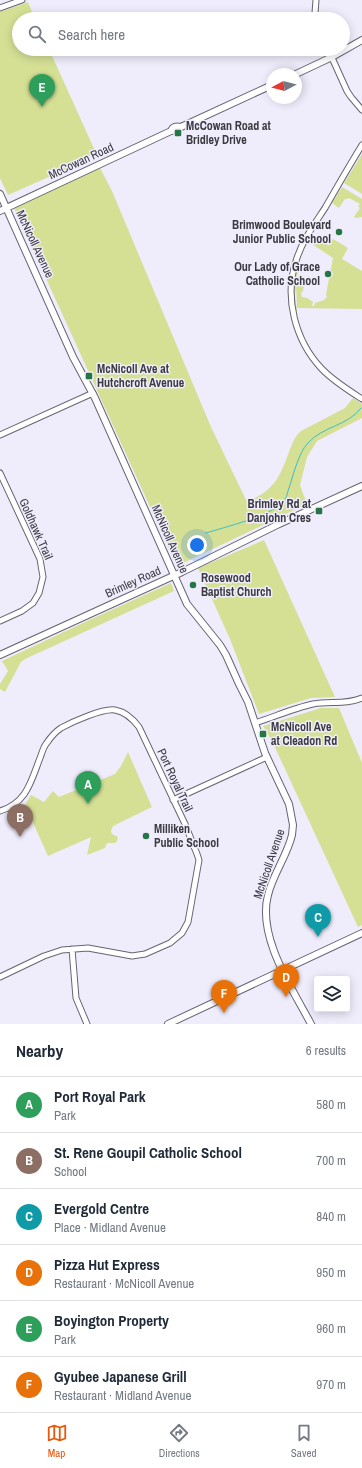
<!DOCTYPE html>
<meta charset="utf-8">
<style>
body{margin:0;font-family:"Archivo Narrow",sans-serif;background:#f6f6f7;color:#1f2937}
.controls{position:absolute;right:12px;bottom:12px;display:grid;overflow:hidden;border-radius:4px;box-shadow:0 2px 10px #0003}
.controls button{width:36px;height:36px;display:grid;place-items:center;padding:0;border:0;border-bottom:1px solid #e0e1e3;background:#fff;color:#1f2937;font:20px sans-serif}
.compass{position:absolute;left:266px;top:68px;width:36px;height:36px;border-radius:50%;background:#fff;box-shadow:0 2px 10px #0003;rotate:263deg}
.you{position:absolute;left:197px;top:545px;width:14px;height:14px;margin:-10px;border:3px solid #fff;border-radius:50%;background:#1a73e8;box-shadow:0 0 0 6px #1a73e833}
.badge{display:grid;place-items:center;width:26px;height:26px;border-radius:50%;background:#ea580c;color:#fff;font-size:13px;font-weight:700}
.pin{position:absolute;translate:-50% -33px;filter:drop-shadow(0 1px 2px #0008)}
.pin::after{content:'';position:absolute;top:21px;width:14px;height:12px;background:inherit;clip-path:polygon(0 0,100% 0,50% 100%)}
.list{margin:0;padding:0;list-style:none}
h2{display:flex;justify-content:space-between;align-items:center;height:52px;margin:0;padding:0 16px;font-size:17px}
h2 small{font-size:13px;font-weight:400;color:#747a83}
.list li{display:grid;grid-template-columns:26px 1fr auto;gap:12px;align-items:center;box-sizing:border-box;height:56px;padding:0 16px;border-top:1px solid #e0e1e3}
.list b{display:block;font-size:15px;white-space:nowrap}
.list p{margin:0;font-size:13px;white-space:nowrap;color:#747a83}
.list em{font-size:13px;font-style:normal;color:#747a83}
.icon{flex:none;width:22px;height:22px;fill:none;stroke:currentColor;stroke-width:2;stroke-linecap:round;stroke-linejoin:round}
.map{position:relative;flex:none;width:362px;height:1024px;overflow:hidden}
.search{position:absolute;background:#fff;box-shadow:0 2px 10px #0003;left:12px;right:12px;top:12px;height:44px;display:flex;align-items:center;gap:10px;box-sizing:border-box;padding:0 14px;border-radius:22px;color:#747a83;font-size:15px}
.sheet{height:388px;background:#fff}
nav{display:flex;justify-content:space-around;align-items:center;box-sizing:border-box;height:56px;border-top:1px solid #e0e1e3;background:#fff;font-size:11px;color:#747a83}
nav a{display:grid;justify-items:center;gap:2px}
nav .on{color:#ea580c}
.map>svg:first-child{display:block}
.green{fill:#d5e095}
.lines{fill:none;stroke-linecap:round;stroke-linejoin:round}
.stream{stroke:#3fbdc5;stroke-width:1}
.minor-casing{stroke:#676472;stroke-width:7}
.major-casing{stroke:#676472;stroke-width:8}
.minor{stroke:#fff;stroke-width:5}
.major{stroke:#fff;stroke-width:6}
.poi-dot{fill:#267545;stroke:#efecfc;stroke-width:1.5}
.labels{text-anchor:middle;stroke-width:3;stroke-linejoin:round;paint-order:stroke}
.poi-label{font-size:12px;font-weight:bold;fill:#3b3a40;stroke:#efecfc;text-anchor:start}
.street-label{font-size:12px;fill:#3b3a40;stroke:#efecfc}
</style>
<div class="map">
<svg width="362" height="1024" viewBox="0 0 362 1024">
<rect width="100%" height="100%" fill="#efecfc"/>
<!-- green -->
<path class="green" d="M28,2L35,19H19V49H49L96,153L78,162V164L8,195L0,178V12Z
M362,154V194L344,183Z
M100,168L112,191L211,427L247,502C274,490 279,479 289,452C292,444 295,436 301,431L345,408L353,398L362,404V418L317,441L307,457L300,485L307,504L177,566L14,208Z
M342,187L362,199V217L356,218L354,217L360,208L358,206L360,204L349,198L347,199H345L339,208L332,203Z
M325,238L328,246L333,239L348,248L342,259L362,271V309L297,308L296,285L295,296L297,311L295,312C293,297 291,275 299,263L296,283L304,285L303,291L301,293L302,297L307,298L313,302L312,306H314L315,303L324,300L327,297L326,294L333,258L309,242L310,240Z
M264,540L335,697L311,698L259,714L230,639L198,568Z
M171,583L174,591L25,659L21,662L5,692L0,689V684L8,671L2,661L85,622Z
M321,708H339L362,763V925L358,927L273,743L263,726Z
M128,752L152,807L113,826L111,831L112,834L118,837L117,841L115,843H107L105,848L87,855L91,837L48,856L25,805L31,795L44,802L53,791L59,797L115,774L121,766Z"/>
<g class="lines">
<!-- stream -->
<path class="stream" d="M206,533C225,527 271,516 283,502C286,499 287,495 288,491C293,477 298,453 308,443C323,426 348,426 361,408"/>
<!-- minor casing -->
<g class="minor-casing">
<path id="minor" d="M316,0L315,13L317,19
M0,8L22,0
M328,49L347,91L351,97L362,110
M362,145C349,166 337,187 325,208C314,225 302,241 296,261C284,297 295,340 321,368C332,380 348,390 362,399
M0,435L93,393
M0,473L40,559L43,577L39,593L33,603L22,611L0,621
M255,723C274,717 294,708 313,704C330,701 346,705 362,698
M173,800L267,757
M0,811C27,803 31,781 40,758C42,753 43,748 46,744C50,738 55,732 61,728C72,722 103,708 115,710C126,712 133,719 139,727L185,824L197,854L199,860L188,922L182,933L170,943L145,954L132,956L88,948L62,950L44,956L0,977
M72,949L76,998L87,1024"/>
</g>
<!-- major casing -->
<g class="major-casing">
<path id="major" d="M296,74L332,57L362,40
M171,131L178,130L181,127L272,85
M0,194L73,357L95,398L187,604L220,645L226,655L239,684L248,702L265,753L289,804L293,825L292,835C287,856 273,874 268,895C257,937 292,988 311,1024
M0,211L171,131C173,126 176,126 181,127
M0,655L182,572L279,524L362,486
M168,1024L362,933"/>
</g>
<!-- minor -->
<use href="#minor" class="minor"/>
<!-- major -->
<use href="#major" class="major"/>
</g>
<!-- markers -->
<g class="poi-dot">
<rect x="174" y="129" width="8" height="8" rx="2"/>
<circle cx="339" cy="232" r="4"/>
<circle cx="328" cy="274" r="4"/>
<rect x="85" y="372" width="8" height="8" rx="2"/>
<rect x="315" y="507" width="8" height="8" rx="2"/>
<circle cx="193" cy="585" r="4"/>
<rect x="259" y="730" width="8" height="8" rx="2"/>
<circle cx="146" cy="836" r="4"/>
</g>
<g class="labels">
<!-- poi labels -->
<g class="poi-label">
<text x="186" y="130">McCowan Road at<tspan x="186" dy="14">Bridley Drive</tspan></text>
<text x="331" y="229" text-anchor="end">Brimwood Boulevard<tspan x="331" dy="14">Junior Public School</tspan></text>
<text x="320" y="271" text-anchor="end">Our Lady of Grace<tspan x="320" dy="14">Catholic School</tspan></text>
<text x="97" y="373">McNicoll Ave at<tspan x="97" dy="14">Hutchcroft Avenue</tspan></text>
<text x="311" y="508" text-anchor="end">Brimley Rd at<tspan x="311" dy="14">Danjohn Cres</tspan></text>
<text x="201" y="582">Rosewood<tspan x="201" dy="14">Baptist Church</tspan></text>
<text x="271" y="731">McNicoll Ave<tspan x="271" dy="14">at Cleadon Rd</tspan></text>
<text x="154" y="833">Milliken<tspan x="154" dy="14">Public School</tspan></text>
</g>
<!-- street labels -->
<g class="street-label">
<text transform="translate(81 161) rotate(-25)" y="4">McCowan Road</text>
<text transform="translate(35 244) rotate(65)" y="4">McNicoll Avenue</text>
<text transform="translate(36 529) rotate(66)" y="4">Goldhawk Trail</text>
<text transform="translate(170 539) rotate(66)" y="4">McNicoll Avenue</text>
<text transform="translate(133 582) rotate(-24)" y="4">Brimley Road</text>
<text transform="translate(175 780) rotate(65)" y="4">Port Royal Trail</text>
<text transform="translate(269 864) rotate(-71)" y="4">McNicoll Avenue</text>
</g>
</g>
</svg>
<div class="controls">
<button><svg class="icon" aria-label="layers" viewBox="0 0 24 24"><path d="M12 4l9 5-9 5-9-5zM3 14l9 5 9-5"/></svg></button>
</div>
<svg class="compass" viewBox="-18 -18 36 36"><path d="M0-13l5 13h-10z" fill="#e53935"/><path d="M0 13l5-13h-10z" fill="#747a83"/></svg>
<div class="you"></div>
<div class="pin badge" style="left:88px;top:804px;background:#2e9e5b">A</div>
<div class="pin badge" style="left:20px;top:837px;background:#8d6e63">B</div>
<div class="pin badge" style="left:318px;top:937px;background:#0f9aa8">C</div>
<div class="pin badge" style="left:286px;top:997px;background:#e8710a">D</div>
<div class="pin badge" style="left:42px;top:107px;background:#2e9e5b">E</div>
<div class="pin badge" style="left:224px;top:1013px;background:#e8710a">F</div>
<div class="search"><svg class="icon" aria-label="search" viewBox="0 0 24 24"><circle cx="10" cy="10" r="6"/><path d="M15 15l6 6"/></svg>Search here</div>
</div>
<section class="sheet">
<h2>Nearby<small>6 results</small></h2>
<ul class="list">
<li><span class="badge" style="background:#2e9e5b">A</span><div><b>Port Royal Park</b><p>Park</p></div><em>580 m</em></li>
<li><span class="badge" style="background:#8d6e63">B</span><div><b>St. Rene Goupil Catholic School</b><p>School</p></div><em>700 m</em></li>
<li><span class="badge" style="background:#0f9aa8">C</span><div><b>Evergold Centre</b><p>Place · Midland Avenue</p></div><em>840 m</em></li>
<li><span class="badge" style="background:#e8710a">D</span><div><b>Pizza Hut Express</b><p>Restaurant · McNicoll Avenue</p></div><em>950 m</em></li>
<li><span class="badge" style="background:#2e9e5b">E</span><div><b>Boyington Property</b><p>Park</p></div><em>960 m</em></li>
<li><span class="badge" style="background:#e8710a">F</span><div><b>Gyubee Japanese Grill</b><p>Restaurant · Midland Avenue</p></div><em>970 m</em></li>
</ul>
</section>
<nav>
<a class="on"><svg class="icon" aria-label="map" viewBox="0 0 24 24"><path d="M3 6l6-2 6 2 6-2v14l-6 2-6-2-6 2zM9 4v14M15 6v14"/></svg>Map</a>
<a><svg class="icon" aria-label="directions" viewBox="0 0 24 24"><path d="M12 3l9 9-9 9-9-9zM9 14v-3h6M13 9l2 2-2 2"/></svg>Directions</a>
<a><svg class="icon" aria-label="saved" viewBox="0 0 24 24"><path d="M7 4h10v16l-5-4-5 4z"/></svg>Saved</a>
</nav>
